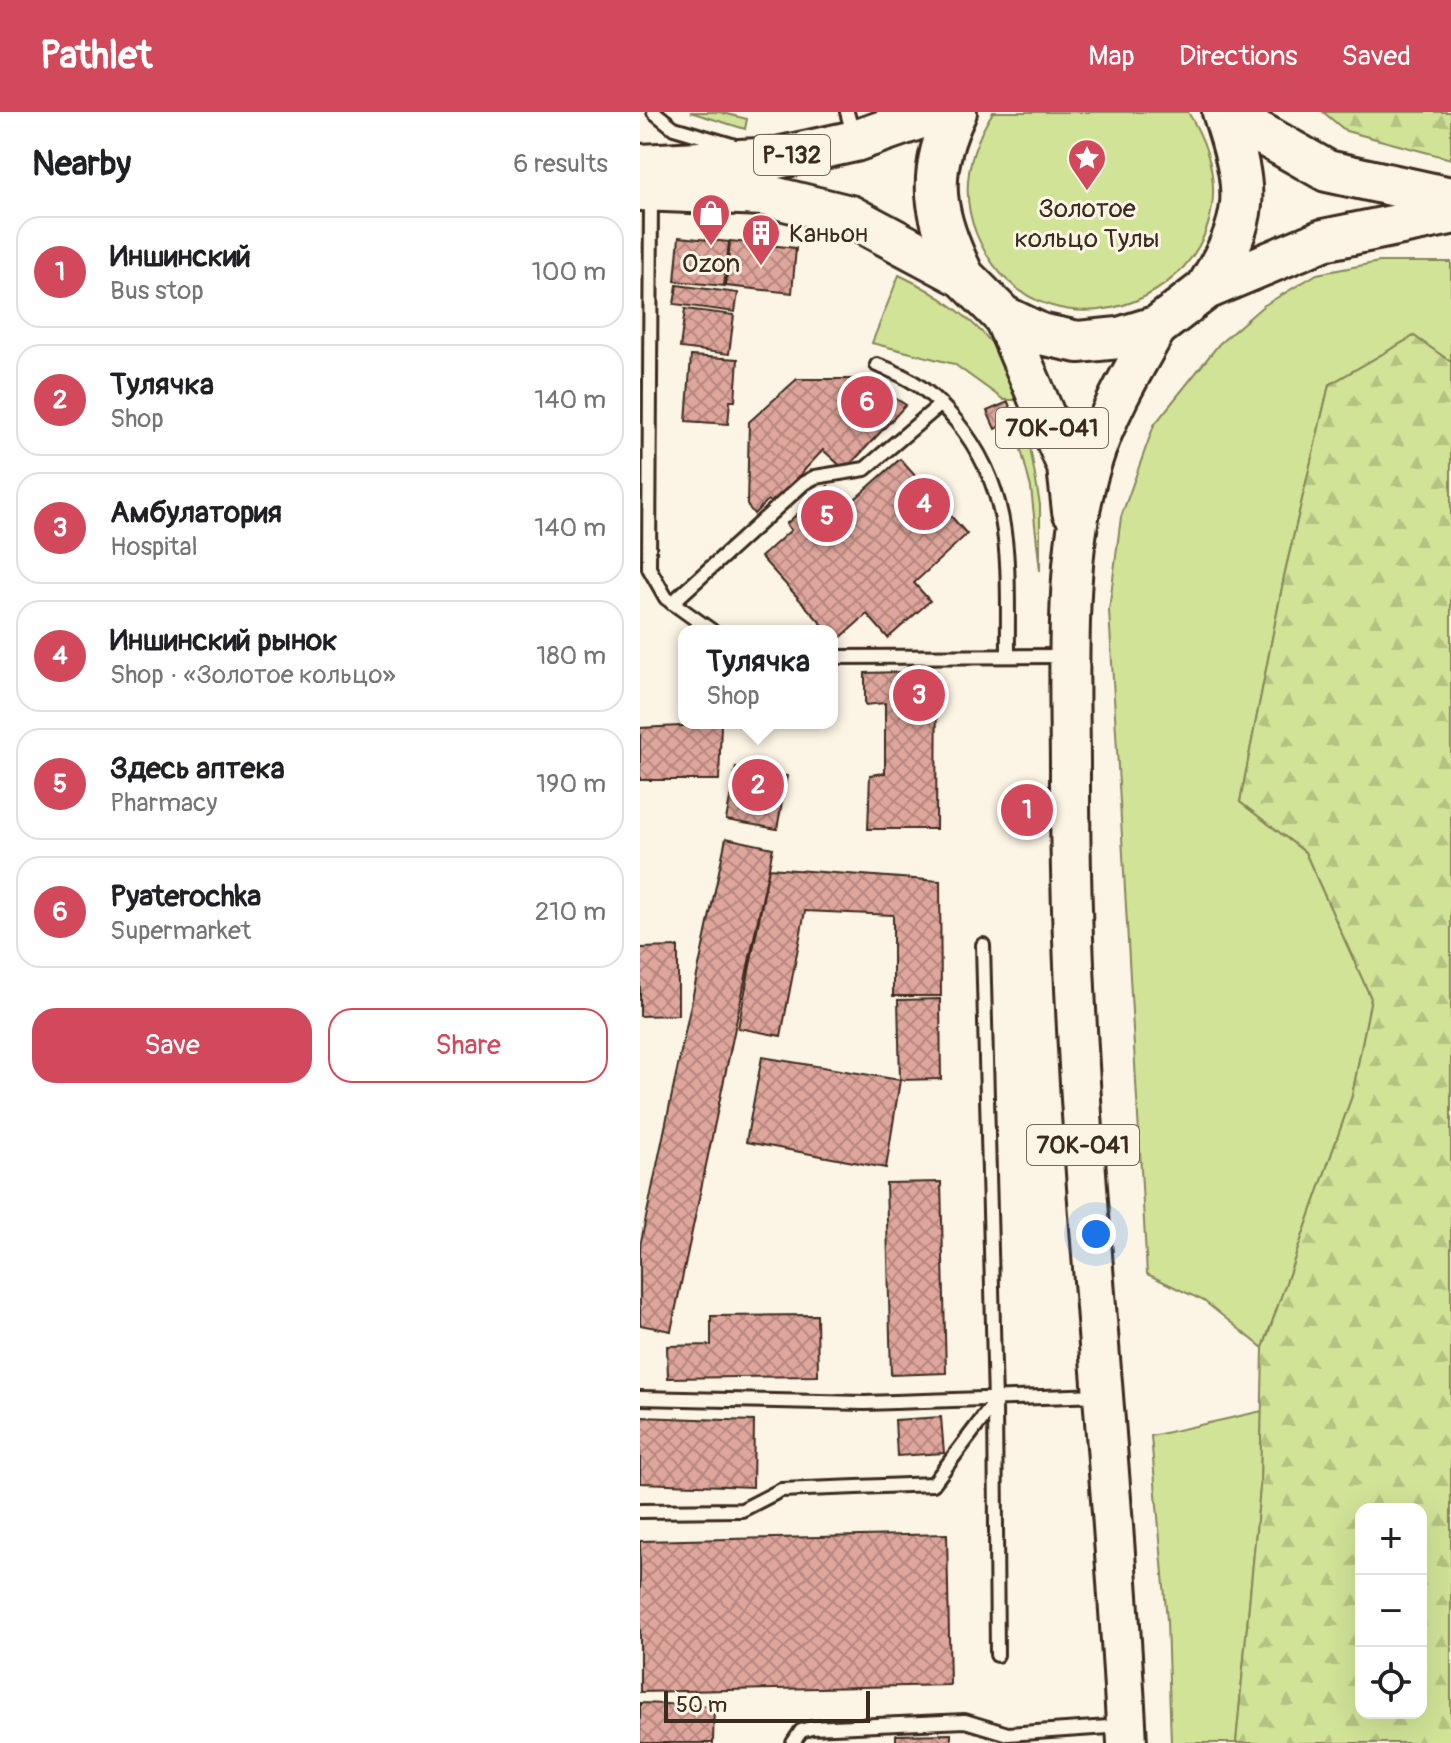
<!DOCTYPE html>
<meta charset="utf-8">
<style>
body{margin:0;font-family:Pangolin,sans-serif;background:#f2f2f2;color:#202124}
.controls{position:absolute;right:24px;bottom:24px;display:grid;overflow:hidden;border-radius:16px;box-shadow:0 8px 32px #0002}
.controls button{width:72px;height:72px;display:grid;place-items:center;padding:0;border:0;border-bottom:2px solid #e0e0e0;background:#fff;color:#202124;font:40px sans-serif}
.scale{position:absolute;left:24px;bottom:20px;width:206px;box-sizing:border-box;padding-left:8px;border:4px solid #3b2a1e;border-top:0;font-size:22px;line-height:28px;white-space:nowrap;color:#3b2a1e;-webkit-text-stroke:6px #fcf5e5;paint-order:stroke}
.you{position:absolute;left:456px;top:1122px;width:28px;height:28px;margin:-20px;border:6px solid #fff;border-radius:50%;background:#1a73e8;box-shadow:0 0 0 12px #1a73e833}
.badge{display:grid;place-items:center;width:52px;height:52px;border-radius:50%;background:#d1495b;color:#fff;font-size:26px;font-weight:700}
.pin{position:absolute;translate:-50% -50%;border:4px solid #fff;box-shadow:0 2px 8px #0006}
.popup{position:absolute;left:38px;top:513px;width:160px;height:104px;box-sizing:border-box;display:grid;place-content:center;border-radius:16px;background:#fff;filter:drop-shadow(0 2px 6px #0005);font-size:26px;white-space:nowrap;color:#757577}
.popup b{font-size:30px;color:#202124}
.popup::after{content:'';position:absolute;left:50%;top:100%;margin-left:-16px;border:16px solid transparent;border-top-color:#fff}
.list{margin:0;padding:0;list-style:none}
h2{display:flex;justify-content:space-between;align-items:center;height:104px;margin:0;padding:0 32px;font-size:34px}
h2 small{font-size:26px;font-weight:400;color:#757577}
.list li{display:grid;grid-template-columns:52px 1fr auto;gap:24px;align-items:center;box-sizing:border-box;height:112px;margin:0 16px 16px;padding:0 16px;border:2px solid #e0e0e0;border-radius:24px}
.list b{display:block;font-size:30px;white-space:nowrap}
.list p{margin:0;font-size:26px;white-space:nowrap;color:#757577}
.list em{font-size:26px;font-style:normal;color:#757577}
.actions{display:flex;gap:16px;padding:24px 32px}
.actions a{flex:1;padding:18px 0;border:2px solid #d1495b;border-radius:24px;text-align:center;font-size:28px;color:#d1495b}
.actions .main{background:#d1495b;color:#fff}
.icon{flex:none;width:44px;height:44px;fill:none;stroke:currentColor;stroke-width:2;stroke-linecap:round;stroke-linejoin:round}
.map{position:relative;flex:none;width:811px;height:1631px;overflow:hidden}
header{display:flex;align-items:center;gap:48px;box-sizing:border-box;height:112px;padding:0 40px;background:#d1495b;color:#fff}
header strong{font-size:38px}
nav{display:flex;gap:44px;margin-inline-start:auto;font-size:28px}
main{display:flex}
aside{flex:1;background:#fff}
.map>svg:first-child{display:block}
.green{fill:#d1e397;stroke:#86865a;stroke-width:2}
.forest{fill:url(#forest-firs);stroke:#86865a;stroke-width:2;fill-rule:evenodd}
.building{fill:url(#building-cross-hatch);stroke:#3b2a1e;stroke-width:2}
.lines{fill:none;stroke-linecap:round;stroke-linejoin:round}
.service-casing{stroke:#3b2a1e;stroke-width:18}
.primary-casing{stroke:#3b2a1e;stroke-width:44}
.trunk-casing{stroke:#3b2a1e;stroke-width:46}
.service{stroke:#fcf5e5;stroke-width:12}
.primary{stroke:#fcf5e5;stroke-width:38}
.trunk{stroke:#fcf5e5;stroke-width:40}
.labels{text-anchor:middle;stroke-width:6;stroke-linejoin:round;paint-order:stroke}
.shield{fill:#fcf5e5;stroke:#75675a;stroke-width:2}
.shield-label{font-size:24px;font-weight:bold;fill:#3b2a1e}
.poi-label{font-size:26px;fill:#3b2a1e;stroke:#fcf5e5}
</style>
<header>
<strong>Pathlet</strong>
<nav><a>Map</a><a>Directions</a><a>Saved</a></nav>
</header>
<main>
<aside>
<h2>Nearby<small>6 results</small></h2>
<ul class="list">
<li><span class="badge">1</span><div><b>Иншинский</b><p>Bus stop</p></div><em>100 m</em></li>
<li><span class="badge">2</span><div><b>Тулячка</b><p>Shop</p></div><em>140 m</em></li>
<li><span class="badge">3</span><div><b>Амбулатория</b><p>Hospital</p></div><em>140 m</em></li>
<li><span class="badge">4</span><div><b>Иншинский рынок</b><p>Shop · «Золотое кольцо»</p></div><em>180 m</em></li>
<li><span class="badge">5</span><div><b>Здесь аптека</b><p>Pharmacy</p></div><em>190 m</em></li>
<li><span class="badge">6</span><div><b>Pyaterochka</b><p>Supermarket</p></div><em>210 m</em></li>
</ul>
<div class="actions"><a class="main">Save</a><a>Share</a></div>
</aside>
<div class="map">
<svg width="811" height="1631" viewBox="0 0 811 1631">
<defs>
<pattern id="forest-firs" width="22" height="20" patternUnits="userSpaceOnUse" patternTransform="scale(2)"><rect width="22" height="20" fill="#d1e397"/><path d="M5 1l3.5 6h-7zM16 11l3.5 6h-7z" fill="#b4c382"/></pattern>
<pattern id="building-cross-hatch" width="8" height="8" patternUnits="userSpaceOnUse" patternTransform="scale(2)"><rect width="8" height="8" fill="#dfa69c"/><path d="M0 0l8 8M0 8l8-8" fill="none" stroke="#b6877f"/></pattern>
</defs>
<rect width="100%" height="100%" fill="#fcf5e5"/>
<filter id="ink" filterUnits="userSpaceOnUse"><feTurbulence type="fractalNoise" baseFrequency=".0125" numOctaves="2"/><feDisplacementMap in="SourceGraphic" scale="16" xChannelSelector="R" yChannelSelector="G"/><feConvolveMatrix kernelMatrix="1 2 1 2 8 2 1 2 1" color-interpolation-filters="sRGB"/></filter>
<g filter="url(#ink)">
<!-- green -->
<path class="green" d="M50,0H79L107,7L105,17Z
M353,0H548C652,169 401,282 336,121C319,78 329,38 353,0Z
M739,150H811V250L774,224L689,273L645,460L600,690L665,740L731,886L712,984L623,1236L564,1189L507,1162L469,498L481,405L514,313L579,232L623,194L677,162Z
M259,163C298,181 339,210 363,246C371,258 374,275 378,288H364L314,252L232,231Z
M383,316L387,317L400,393V459L391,376L377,322Z
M622,1299L620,1376L596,1631H531L527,1509L511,1324Z"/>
<!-- forest -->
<path class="forest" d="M683,0H811V47L706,19Z
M774,224L811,250V1631H596L620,1376L623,1236L712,984L731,886L665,740L600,690L645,460L689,273ZM721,1397H781V1601H721Z"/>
<!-- building -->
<path class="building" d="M39,125L89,130L84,174L35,169Z
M90,129L156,136L152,181L86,174Z
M37,173L98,181L95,200L34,192Z
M45,197L94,203L89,242L40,236Z
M51,244L98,247L95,289H90L88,312L46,309Z
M157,267H224L266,293L205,358L183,338L133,392L128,388L114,402L107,393L109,310Z
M368,290L376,308L355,317L347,299Z
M260,347L327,422L274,471L290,489L248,526L227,502L197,529L192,519H188L121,445L151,418L146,412L188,374L207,394Z
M297,559L296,717H228L230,663L245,661V591L225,593V561Z
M81,612L79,668H0V616Z
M96,655L147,664L137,717L86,708Z
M86,726L133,736L31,1219L0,1213V1134Z
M129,756L300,769L301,884H253V803L165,799L141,924L98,916Z
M38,835V903L0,904V836Z
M300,887L301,967L260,968L258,888Z
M122,945L260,968L246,1056L106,1030Z
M301,1070L306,1261L251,1263L246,1071Z
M177,1203L178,1264L28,1266L27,1234L71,1233V1204Z
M0,1305L114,1309L113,1375L0,1371Z
M301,1305L304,1341L257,1344L255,1308Z
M307,1422L310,1573L0,1580V1429Z
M0,1591L74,1594L73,1631H0Z
M311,1622V1631H256V1623Z"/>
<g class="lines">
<!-- service casing -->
<g class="service-casing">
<path id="service" d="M14,0L34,16L92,33
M207,0L213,22
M11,84L9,456L26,486L72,519
M237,253C272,265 292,281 316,309C376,382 367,455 368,544
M32,491L164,371L175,365L225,357L301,292
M192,545L423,544
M343,833L355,1290L357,1543
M0,1286L225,1291L460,1283
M0,1399L102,1398L141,1378L293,1372L355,1290
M153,1631L161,1619L171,1616L325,1609L368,1622L483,1614"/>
</g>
<!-- primary casing -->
<g class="primary-casing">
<path id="primary" d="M363,204L427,355L432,399
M487,1631C471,1307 429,984 430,659C430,564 423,439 452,350C467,301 493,258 518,214"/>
</g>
<!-- trunk casing -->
<g class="trunk-casing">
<path id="trunk" d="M316,0C285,63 294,105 324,165
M583,0L687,59L811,86
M0,53L137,46L215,29L298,0
M0,78L124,83L210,104L324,165L363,204L400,222L438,230L479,226L518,214L566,177L683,128L811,102
M566,177C611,103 609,81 583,0"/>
</g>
<!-- service -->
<use href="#service" class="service"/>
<!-- primary -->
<use href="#primary" class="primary"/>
<!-- trunk -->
<use href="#trunk" class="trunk"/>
</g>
</g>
<!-- icons -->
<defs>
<g id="sight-pin" transform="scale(2)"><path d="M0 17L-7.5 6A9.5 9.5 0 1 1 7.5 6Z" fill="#d1495b" stroke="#fcf5e5"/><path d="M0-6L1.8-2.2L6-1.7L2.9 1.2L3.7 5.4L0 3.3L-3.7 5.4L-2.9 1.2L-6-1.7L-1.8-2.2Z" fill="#fff"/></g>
<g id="shop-pin" transform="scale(2)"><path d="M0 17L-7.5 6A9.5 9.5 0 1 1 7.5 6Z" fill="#d1495b" stroke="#fcf5e5"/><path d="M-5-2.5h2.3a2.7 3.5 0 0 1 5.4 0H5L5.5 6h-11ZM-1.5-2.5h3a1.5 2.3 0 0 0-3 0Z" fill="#fff"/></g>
<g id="building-pin" transform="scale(2)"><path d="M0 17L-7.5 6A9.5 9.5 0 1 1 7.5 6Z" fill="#d1495b" stroke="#fcf5e5"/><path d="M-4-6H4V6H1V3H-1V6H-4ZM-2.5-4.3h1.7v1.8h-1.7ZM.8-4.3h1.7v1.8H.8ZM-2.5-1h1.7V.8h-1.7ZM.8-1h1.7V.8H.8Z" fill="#fff"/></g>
</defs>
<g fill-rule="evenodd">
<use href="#sight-pin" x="447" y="46"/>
<use href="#shop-pin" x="71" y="101"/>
<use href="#building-pin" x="121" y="121"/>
</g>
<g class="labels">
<!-- shield labels -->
<g class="shield">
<rect x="114" y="23" width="76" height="40" rx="6"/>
<rect x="356" y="296" width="112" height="40" rx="6"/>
<rect x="387" y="1013" width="112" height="40" rx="6"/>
</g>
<g class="shield-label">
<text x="152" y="51">Р-132</text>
<text x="412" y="324">70К-041</text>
<text x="443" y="1041">70К-041</text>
</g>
<!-- poi labels -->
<g class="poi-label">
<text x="447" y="105">Золотое<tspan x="447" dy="30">кольцо Тулы</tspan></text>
<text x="149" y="130" text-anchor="start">Каньон</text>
<text x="71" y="160">Ozon</text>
</g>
</g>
</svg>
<div class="controls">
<button>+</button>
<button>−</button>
<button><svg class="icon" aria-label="locate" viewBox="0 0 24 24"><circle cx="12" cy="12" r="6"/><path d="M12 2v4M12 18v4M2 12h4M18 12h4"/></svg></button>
</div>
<div class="scale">50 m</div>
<div class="you"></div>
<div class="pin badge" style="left:387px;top:698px">1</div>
<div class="pin badge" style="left:118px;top:673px">2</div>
<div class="popup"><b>Тулячка</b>Shop</div>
<div class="pin badge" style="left:279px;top:583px">3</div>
<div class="pin badge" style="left:284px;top:392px">4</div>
<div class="pin badge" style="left:187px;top:404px">5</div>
<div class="pin badge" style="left:227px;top:290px">6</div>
</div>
</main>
